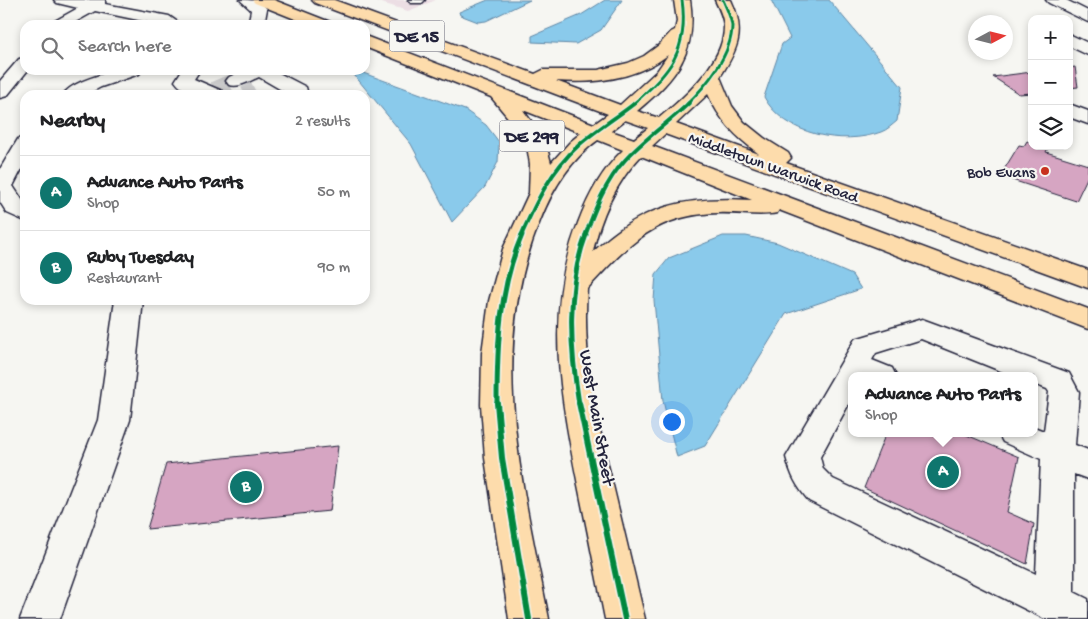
<!DOCTYPE html>
<meta charset="utf-8">
<style>
body{margin:0;font-family:"Gochi Hand",sans-serif;background:#f6f6f6;color:#202124}
.controls{position:absolute;right:15px;top:15px;display:grid;overflow:hidden;border-radius:10px;box-shadow:0 2px 8px #0003}
.controls button{width:45px;height:45px;display:grid;place-items:center;padding:0;border:0;border-bottom:1px solid #e0e0e0;background:#fff;color:#202124;font:25px sans-serif}
.compass{position:absolute;left:968px;top:15px;width:45px;height:45px;border-radius:50%;background:#fff;box-shadow:0 2px 8px #0003;rotate:83deg}
.you{position:absolute;left:671px;top:421px;width:18px;height:18px;margin:-12px;border:4px solid #fff;border-radius:50%;background:#1a73e8;box-shadow:0 0 0 8px #1a73e833}
.badge{display:grid;place-items:center;width:32px;height:32px;border-radius:50%;background:#0f766e;color:#fff;font-size:16px;font-weight:700}
.pin{position:absolute;translate:-50% -50%;border:2px solid #fff;box-shadow:0 1px 5px #0006}
.popup{position:absolute;left:848px;top:372px;width:190px;height:65px;box-sizing:border-box;display:grid;place-content:center;border-radius:10px;background:#fff;filter:drop-shadow(0 1px 4px #0005);font-size:16px;white-space:nowrap;color:#757577}
.popup b{font-size:19px;color:#202124}
.popup::after{content:'';position:absolute;left:50%;top:100%;margin-left:-10px;border:10px solid transparent;border-top-color:#fff}
.list{margin:0;padding:0;list-style:none}
h2{display:flex;justify-content:space-between;align-items:center;height:65px;margin:0;padding:0 20px;font-size:21px}
h2 small{font-size:16px;font-weight:400;color:#757577}
.list li{display:grid;grid-template-columns:32px 1fr auto;gap:15px;align-items:center;box-sizing:border-box;height:75px;padding:0 20px;border-top:1px solid #e0e0e0}
.list b{display:block;font-size:19px;white-space:nowrap}
.list p{margin:0;font-size:16px;white-space:nowrap;color:#757577}
.list em{font-size:16px;font-style:normal;color:#757577}
.icon{flex:none;width:28px;height:28px;fill:none;stroke:currentColor;stroke-width:2;stroke-linecap:round;stroke-linejoin:round}
.map{position:relative;flex:none;width:1088px;height:619px;overflow:hidden}
.search{position:absolute;background:#fff;box-shadow:0 2px 8px #0003;left:20px;top:20px;width:350px;height:55px;display:flex;align-items:center;gap:12px;box-sizing:border-box;padding:0 18px;border-radius:15px;color:#757577;font-size:19px}
.panel{position:absolute;background:#fff;box-shadow:0 2px 8px #0003;left:20px;top:90px;width:350px;height:215px;border-radius:15px}
.map>svg:first-child{display:block}
.built{fill:#ecdee4}
.water{fill:#8acaeb;stroke:#6087a5}
.building{fill:#d6a5c2;stroke:#22223b}
.lines{fill:none;stroke-linecap:round;stroke-linejoin:round}
.minor-tunnel{stroke:#cccccd;stroke-width:17;stroke-dasharray:17 9;stroke-linecap:butt}
.minor-casing{stroke:#22223b;stroke-width:3}
.major-casing{stroke:#22223b;stroke-width:3}
.minor{fill:#f6f6f2;fill-rule:evenodd}
.major{fill:#fddcac;fill-rule:evenodd}
.cycleway-far3-casing{stroke:#f6f6f2;stroke-width:5}
.cycleway-far2-casing{stroke:#f6f6f2;stroke-width:6}
.cycleway-far1-casing{stroke:#f6f6f2;stroke-width:8}
.cycleway-casing{stroke:#f6f6f2;stroke-width:9}
.cycleway-far3{stroke:#00873e;stroke-width:3}
.cycleway-far2{stroke:#00873e;stroke-width:4}
.cycleway-far1{stroke:#00873e;stroke-width:5}
.cycleway{stroke:#00873e;stroke-width:6}
.poi-dot{fill:#c8321e;stroke:#f6f6f2;stroke-width:2}
.labels{text-anchor:middle;stroke-width:4.5;stroke-linejoin:round;paint-order:stroke}
.far-street-label{font-size:16px;fill:#22223b;stroke:#f6f6f2}
.far-poi-label{font-size:16px;fill:#22223b;stroke:#f6f6f2;text-anchor:end}
.shield{fill:#f6f6f2;stroke:#626272;stroke-width:1}
.shield-label{font-size:18px;font-weight:bold;fill:#22223b}
.street-label{font-size:19px;fill:#22223b;stroke:#f6f6f2}
</style>
<div class="map">
<svg width="1088" height="619" viewBox="0 0 1088 619">
<rect width="100%" height="100%" fill="#f6f6f2"/>
<filter id="ink" filterUnits="userSpaceOnUse"><feTurbulence type="fractalNoise" baseFrequency=".02" numOctaves="2"/><feDisplacementMap in="SourceGraphic" scale="10" xChannelSelector="R" yChannelSelector="G"/><feConvolveMatrix kernelMatrix="1 2 1 2 8 2 1 2 1" color-interpolation-filters="sRGB"/></filter>
<g filter="url(#ink)">
<!-- built -->
<path class="built" d="M372,0H436L408,11Z"/>
<!-- water -->
<path class="water" d="M488,0H530L486,21L478,22L460,15L459,12Z
M605,0H622L601,30L576,44L532,42V36L581,15Z
M771,0H829L902,87L897,121C892,125 887,130 881,132C843,146 784,135 764,97L782,44L790,38Z
M350,70H355L465,110L486,125L499,142L498,162L485,187L452,222L411,144Z
M723,236H746L778,243L852,275L861,289L786,314L705,446L677,457L663,401L654,300L656,274L669,258Z"/>
<!-- building -->
<path class="building" d="M1075,67L1078,87L1069,88V68Z
M1032,72V93L1019,94L993,77Z
M1027,141L1032,143V146L1048,148L1046,152L1088,165V176L1076,201L1000,176L1019,145L1024,146Z
M886,433H962L1019,457L1007,512L1034,524L1027,564L864,488Z
M338,446L330,511L147,529L166,464Z"/>
<g class="lines">
<!-- minor-tunnel -->
<path class="minor-tunnel" d="M214,90L235,81
M245,95L255,90"/>
<!-- minor casing -->
<g class="minor-casing">
<path id="minor" d="M54,0H105V4L169,16L182,25H162L95,11L70,25H51L53,22L78,8L57,3Z
M240,0C252,0 259,0 267,9L264,25H245L249,21L251,10Z
M408,0H425L422,3H411Z
M1046,0H1066L1088,11V22L1049,3Z
M1069,34L1088,43V55L1069,46Z
M25,58V70H28L7,96L0,98V81L19,59Z
M115,70H142L139,74L101,87L86,95H63C71,82 101,75 115,70Z
M182,70H200L194,79L222,91L224,95C208,95 185,96 175,81Z
M244,70H273L306,87L308,95H290L259,77C249,81 240,88 229,85L226,81L229,77Z
M1069,104L1088,111V124L1069,117Z
M25,137V163L13,186L25,204V221L7,213L0,202V169L18,139Z
M115,300H143L130,420L60,619H20L98,420Z
M922,319L1069,373L1079,392L1075,445L1088,450V479L1074,474V592L1088,599V619H1045L809,501C796,486 791,475 786,457L855,339ZM921,339L1013,376H1034V384L1047,389L1049,392L1044,431L1034,427V433H998L1003,442L1041,459L1036,574L833,479L823,469L820,457L852,398V376H896L892,368L872,360L876,353Z"/>
</g>
<!-- major casing -->
<g class="major-casing">
<path id="major" d="M252,0H274L330,22L332,25H310L255,3Z
M312,0H334L535,74L543,70H598L628,63L644,56L659,45L671,32L675,30L677,21L674,0H690C698,52 676,79 637,111L659,118C684,98 725,62 724,26C723,16 719,8 715,0H731C746,32 738,49 720,77L732,106L744,122L764,138L788,153L791,158L786,163L1088,270V288L665,134L652,146L1088,309V329L779,210L777,213C759,217 738,212 719,213C655,214 628,245 587,289C582,355 596,417 612,481C623,527 634,573 645,619H605C596,574 587,529 578,485C560,394 544,312 578,223C588,196 602,170 623,150L598,140C570,160 552,190 540,221C486,351 523,487 549,619H509L485,458L481,405L482,353L489,301L503,249L529,193L530,164L528,152L519,131L491,97L365,47V36L594,124L608,114L315,3ZM668,55L657,71L620,105L556,81C595,84 636,79 668,55ZM708,94C719,120 736,137 759,154L676,124ZM523,110L581,133L570,142L551,163L545,140ZM625,120L648,128L634,139L611,131ZM641,156L752,200C685,196 642,205 593,252C600,218 616,182 641,156Z"/>
</g>
<!-- minor -->
<use href="#minor" class="minor"/>
<!-- major -->
<use href="#major" class="major"/>
<!-- cycleway-far3 casing -->
<g class="cycleway-far3-casing">
<path id="cycleway-far3" d="M633,104C670,73 689,50 682,0
M687,104C706,86 732,54 732,26C731,17 727,9 723,0"/>
</g>
<!-- cycleway-far2 casing -->
<g class="cycleway-far2-casing">
<path id="cycleway-far2" d="M521,236C536,202 551,170 579,145C596,130 617,117 635,103
M585,236C595,209 605,182 625,160C644,139 668,123 689,103"/>
</g>
<!-- cycleway-far1 casing -->
<g class="cycleway-far1-casing">
<path id="cycleway-far1" d="M497,404C497,347 499,288 522,235
M579,404C570,348 566,289 586,235"/>
</g>
<!-- cycleway casing -->
<g class="cycleway-casing">
<path id="cycleway" d="M497,403L502,458L529,619
M579,403L625,619"/>
</g>
<!-- cycleway-far3 -->
<use href="#cycleway-far3" class="cycleway-far3"/>
<!-- cycleway-far2 -->
<use href="#cycleway-far2" class="cycleway-far2"/>
<!-- cycleway-far1 -->
<use href="#cycleway-far1" class="cycleway-far1"/>
<!-- cycleway -->
<use href="#cycleway" class="cycleway"/>
</g>
</g>
<!-- markers -->
<circle class="poi-dot" cx="1045" cy="171" r="5"/>
<g class="labels">
<!-- far-street labels -->
<g class="far-street-label">
<text transform="translate(774 166) rotate(20)" y="6">Middletown Warwick Road</text>
</g>
<!-- far-poi labels -->
<g class="far-poi-label">
<text x="1035" y="177">Bob Evans</text>
</g>
<!-- shield labels -->
<g class="shield">
<rect x="389.5" y="20.5" width="55" height="31" rx="4"/>
<rect x="499.5" y="120.5" width="65" height="31" rx="4"/>
</g>
<g class="shield-label">
<text x="417" y="42">DE 15</text>
<text x="532" y="142">DE 299</text>
</g>
<!-- street labels -->
<g class="street-label">
<text transform="translate(599 417) rotate(80)" y="7">West Main Street</text>
</g>
</g>
</svg>
<div class="controls">
<button>+</button>
<button>−</button>
<button><svg class="icon" aria-label="layers" viewBox="0 0 24 24"><path d="M12 4l9 5-9 5-9-5zM3 14l9 5 9-5"/></svg></button>
</div>
<svg class="compass" viewBox="-18 -18 36 36"><path d="M0-13l5 13h-10z" fill="#e53935"/><path d="M0 13l5-13h-10z" fill="#757577"/></svg>
<div class="you"></div>
<div class="pin badge" style="left:943px;top:472px">A</div>
<div class="popup"><b>Advance Auto Parts</b>Shop</div>
<div class="pin badge" style="left:246px;top:487px">B</div>
<div class="search"><svg class="icon" aria-label="search" viewBox="0 0 24 24"><circle cx="10" cy="10" r="6"/><path d="M15 15l6 6"/></svg>Search here</div>
<section class="panel">
<h2>Nearby<small>2 results</small></h2>
<ul class="list">
<li><span class="badge">A</span><div><b>Advance Auto Parts</b><p>Shop</p></div><em>50 m</em></li>
<li><span class="badge">B</span><div><b>Ruby Tuesday</b><p>Restaurant</p></div><em>90 m</em></li>
</ul>
</section>
</div>
